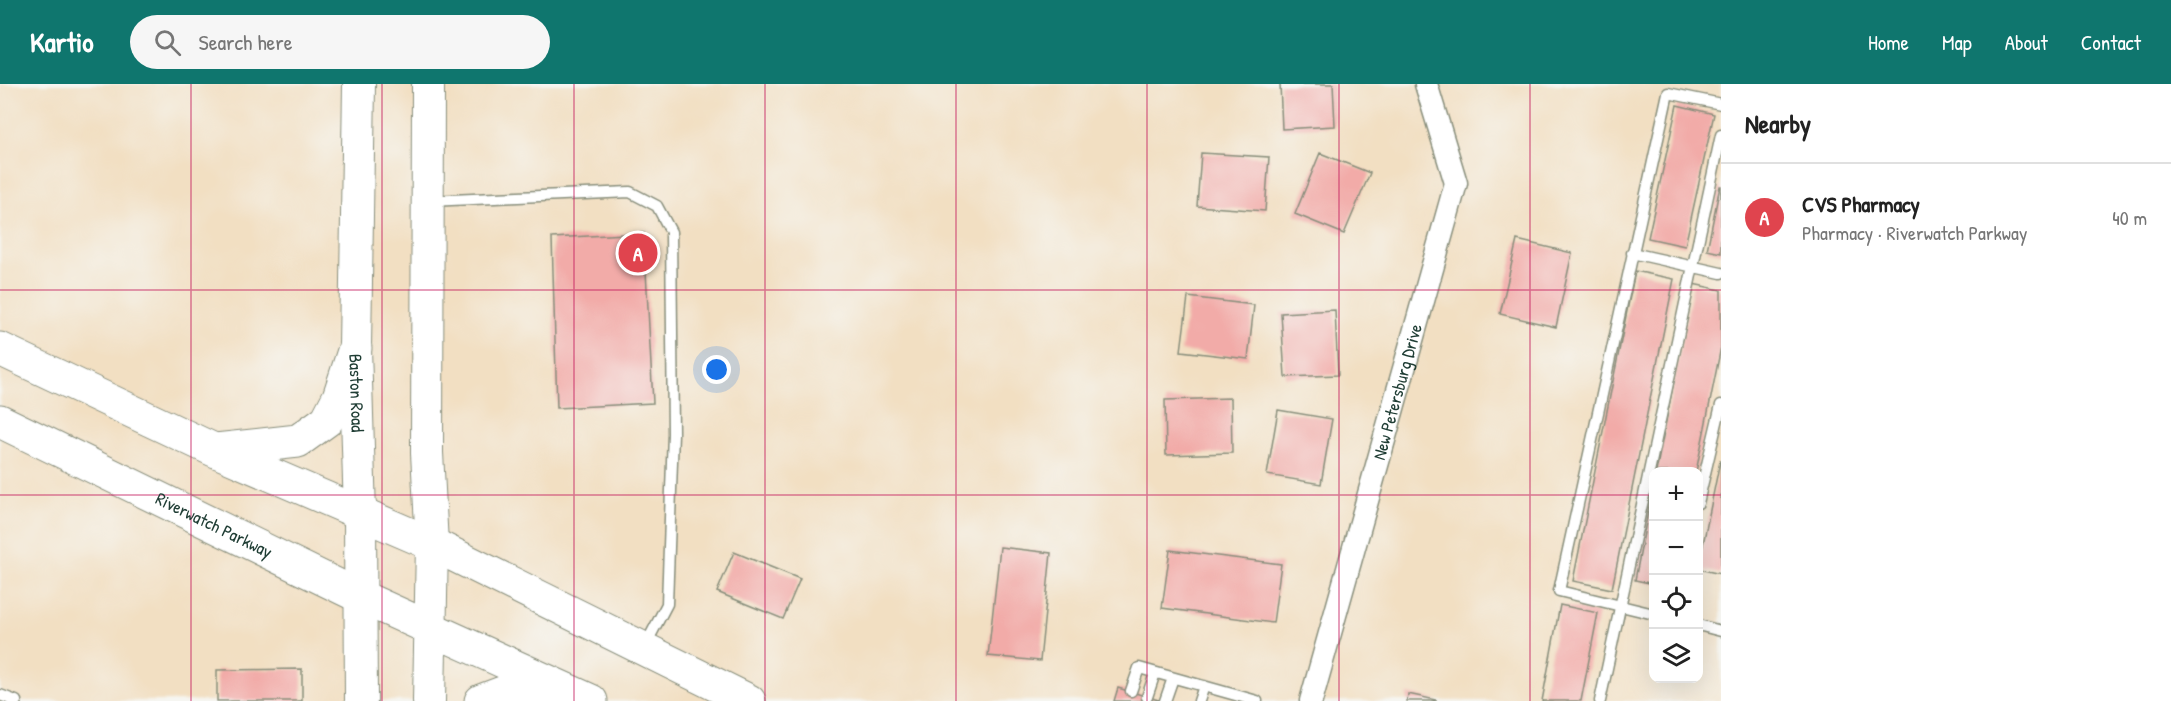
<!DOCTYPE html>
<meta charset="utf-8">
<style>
body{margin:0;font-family:"Patrick Hand",sans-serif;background:#f6f6f6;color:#222}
.controls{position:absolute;right:18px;bottom:18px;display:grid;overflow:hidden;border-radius:12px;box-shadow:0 6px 24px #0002}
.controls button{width:54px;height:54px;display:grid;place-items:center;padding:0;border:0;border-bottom:2px solid #e0e0e0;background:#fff;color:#222;font:30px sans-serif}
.you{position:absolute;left:717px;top:286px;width:21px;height:21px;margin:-15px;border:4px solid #fff;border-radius:50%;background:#1a73e8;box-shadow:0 0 0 9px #1a73e833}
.badge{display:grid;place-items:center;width:39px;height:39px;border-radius:50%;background:#0f766e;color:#fff;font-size:20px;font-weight:700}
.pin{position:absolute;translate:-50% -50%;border:3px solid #fff;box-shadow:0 2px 6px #0006}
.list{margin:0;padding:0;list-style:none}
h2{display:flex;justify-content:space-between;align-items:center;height:78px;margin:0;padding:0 24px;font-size:26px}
h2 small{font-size:20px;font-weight:400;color:#767676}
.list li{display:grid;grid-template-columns:39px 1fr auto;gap:18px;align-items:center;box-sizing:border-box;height:108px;padding:0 24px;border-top:2px solid #e0e0e0}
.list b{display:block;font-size:22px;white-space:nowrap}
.list p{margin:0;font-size:20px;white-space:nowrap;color:#767676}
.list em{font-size:20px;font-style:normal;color:#767676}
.icon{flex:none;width:33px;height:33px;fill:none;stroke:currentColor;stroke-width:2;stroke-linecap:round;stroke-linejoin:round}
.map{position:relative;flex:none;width:1721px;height:617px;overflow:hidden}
header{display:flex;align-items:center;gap:36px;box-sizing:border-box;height:84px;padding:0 30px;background:#0f766e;color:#fff}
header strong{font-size:28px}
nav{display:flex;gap:33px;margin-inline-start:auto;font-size:21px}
.search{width:420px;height:54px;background:#f6f6f6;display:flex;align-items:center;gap:15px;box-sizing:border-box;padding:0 21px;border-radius:33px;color:#767676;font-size:22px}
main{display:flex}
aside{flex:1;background:#fff}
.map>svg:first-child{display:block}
.building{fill:#f2aba8}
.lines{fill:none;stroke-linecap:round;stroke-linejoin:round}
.service-casing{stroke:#888e7b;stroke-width:13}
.minor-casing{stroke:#888e7b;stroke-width:25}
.secondary-casing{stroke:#888e7b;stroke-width:34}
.primary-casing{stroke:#888e7b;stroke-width:35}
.service{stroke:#fff;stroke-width:10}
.minor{stroke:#fff;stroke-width:22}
.secondary{stroke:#fff;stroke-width:32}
.primary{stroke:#fff;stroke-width:33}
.grid{fill:none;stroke:#c2185b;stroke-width:1.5;stroke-opacity:0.55}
.labels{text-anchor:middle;stroke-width:4.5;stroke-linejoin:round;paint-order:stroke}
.street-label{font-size:18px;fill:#1f3d34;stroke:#f6f6f2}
</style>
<header>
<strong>Kartio</strong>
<div class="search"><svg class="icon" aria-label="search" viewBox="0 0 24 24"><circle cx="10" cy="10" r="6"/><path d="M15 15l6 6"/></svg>Search here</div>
<nav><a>Home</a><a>Map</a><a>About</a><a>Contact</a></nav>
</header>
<main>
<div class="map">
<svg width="1721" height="617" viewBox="0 0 1721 617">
<rect width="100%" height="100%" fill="#f6f6f2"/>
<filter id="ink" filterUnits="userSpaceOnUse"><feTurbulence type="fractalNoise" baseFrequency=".0167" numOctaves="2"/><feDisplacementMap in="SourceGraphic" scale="12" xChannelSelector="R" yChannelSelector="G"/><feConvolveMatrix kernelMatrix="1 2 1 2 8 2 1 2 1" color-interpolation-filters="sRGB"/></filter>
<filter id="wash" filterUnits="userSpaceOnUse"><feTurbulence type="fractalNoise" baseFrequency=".008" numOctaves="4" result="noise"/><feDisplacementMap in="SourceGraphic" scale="24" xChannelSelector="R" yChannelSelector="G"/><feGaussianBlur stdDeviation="1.35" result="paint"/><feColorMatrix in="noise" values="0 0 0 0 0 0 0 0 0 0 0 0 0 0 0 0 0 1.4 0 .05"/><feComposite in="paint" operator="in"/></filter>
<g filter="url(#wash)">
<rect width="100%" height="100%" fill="#f2dfc2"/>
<g id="blocks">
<!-- building -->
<path class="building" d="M1280,0H1333L1335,42L1282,45Z
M1677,21L1714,30L1685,162L1648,154Z
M1201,69L1269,73L1265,127L1197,122Z
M1320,69L1370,89L1344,150L1295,130Z
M1720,102H1721V169L1707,166Z
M644,149L653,319L557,324L552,154Z
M1517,156L1572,169L1556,243L1500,230Z
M1635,187L1674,195L1612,505L1573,497Z
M1693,200L1721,206V263L1696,388H1656Z
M1188,213L1254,221L1248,275L1181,267Z
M1335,226L1338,291L1285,293L1281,229Z
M1231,314L1232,369L1166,371L1165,316Z
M1278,326L1332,335L1321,400L1267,391Z
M1720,377H1721V490L1698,485Z
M1652,407H1654V500L1635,496Z
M1000,463L1051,469L1040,577L988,572Z
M1170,466L1281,480L1273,539L1162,524Z
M734,468L800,495L783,535L717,508Z
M1560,521L1598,529L1581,617H1542Z
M302,585V617H217V586Z
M1118,604L1159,616V617H1114Z
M1408,610L1436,616V617H1407Z"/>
</g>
</g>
<g filter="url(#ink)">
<use href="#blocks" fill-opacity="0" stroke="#888e7b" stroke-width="1.5"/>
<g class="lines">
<!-- service casing -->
<g class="service-casing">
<path id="service" d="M429,117L630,108L657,122L671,148L673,349L667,520L645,562
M1632,169L1721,189
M1698,419L1721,321
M1654,530L1559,507L1668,9L1721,20
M1698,541L1721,547
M1131,607L1139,584L1257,617
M0,611L16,617
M1147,613L1155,589
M1165,617L1173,594
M1199,617L1204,602
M1600,617L1721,51"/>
</g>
<!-- minor casing -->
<g class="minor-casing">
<g id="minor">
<path id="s1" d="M1311,617L1456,99L1426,0"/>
</g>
</g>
<!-- secondary casing -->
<g class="secondary-casing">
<g id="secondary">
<path id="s2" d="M359,0L355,264L360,430L361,617"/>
<path d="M428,0L427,369L432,460L429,617"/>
</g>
</g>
<!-- primary casing -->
<g class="primary-casing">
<g id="primary">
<path d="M0,265L214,366L432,460L749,617"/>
<path id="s3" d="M0,337L361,513L591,617"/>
<path d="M216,366L298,357L327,336L339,313L355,264"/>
<path d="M481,617L513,605L555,607"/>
</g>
</g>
<!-- service -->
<use href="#service" class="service"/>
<!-- minor -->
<use href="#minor" class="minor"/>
<!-- secondary -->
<use href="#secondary" class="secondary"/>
<!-- primary -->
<use href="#primary" class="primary"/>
</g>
</g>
<!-- grid -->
<path class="grid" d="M191,0V617M382,0V617M574,0V617M765,0V617M956,0V617M1147,0V617M1339,0V617M1530,0V617M0,206H1721M0,411H1654M1698,411H1721"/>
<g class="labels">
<!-- street labels -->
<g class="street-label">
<text dy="6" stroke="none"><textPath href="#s1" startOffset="321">New Petersburg Drive</textPath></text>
<text dy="6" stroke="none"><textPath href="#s2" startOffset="309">Baston Road</textPath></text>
<text dy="6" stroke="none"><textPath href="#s3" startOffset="238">Riverwatch Parkway</textPath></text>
</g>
</g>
</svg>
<div class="controls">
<button>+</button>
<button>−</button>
<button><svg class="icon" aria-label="locate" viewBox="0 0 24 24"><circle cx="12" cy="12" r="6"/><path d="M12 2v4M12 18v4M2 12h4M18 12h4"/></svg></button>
<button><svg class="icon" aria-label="layers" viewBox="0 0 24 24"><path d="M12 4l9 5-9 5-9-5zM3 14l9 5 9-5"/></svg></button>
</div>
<div class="you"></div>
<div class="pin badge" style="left:638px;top:169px;background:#e0444e">A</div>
</div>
<aside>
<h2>Nearby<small></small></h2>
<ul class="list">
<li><span class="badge" style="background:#e0444e">A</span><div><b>CVS Pharmacy</b><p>Pharmacy · Riverwatch Parkway</p></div><em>40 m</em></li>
</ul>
</aside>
</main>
